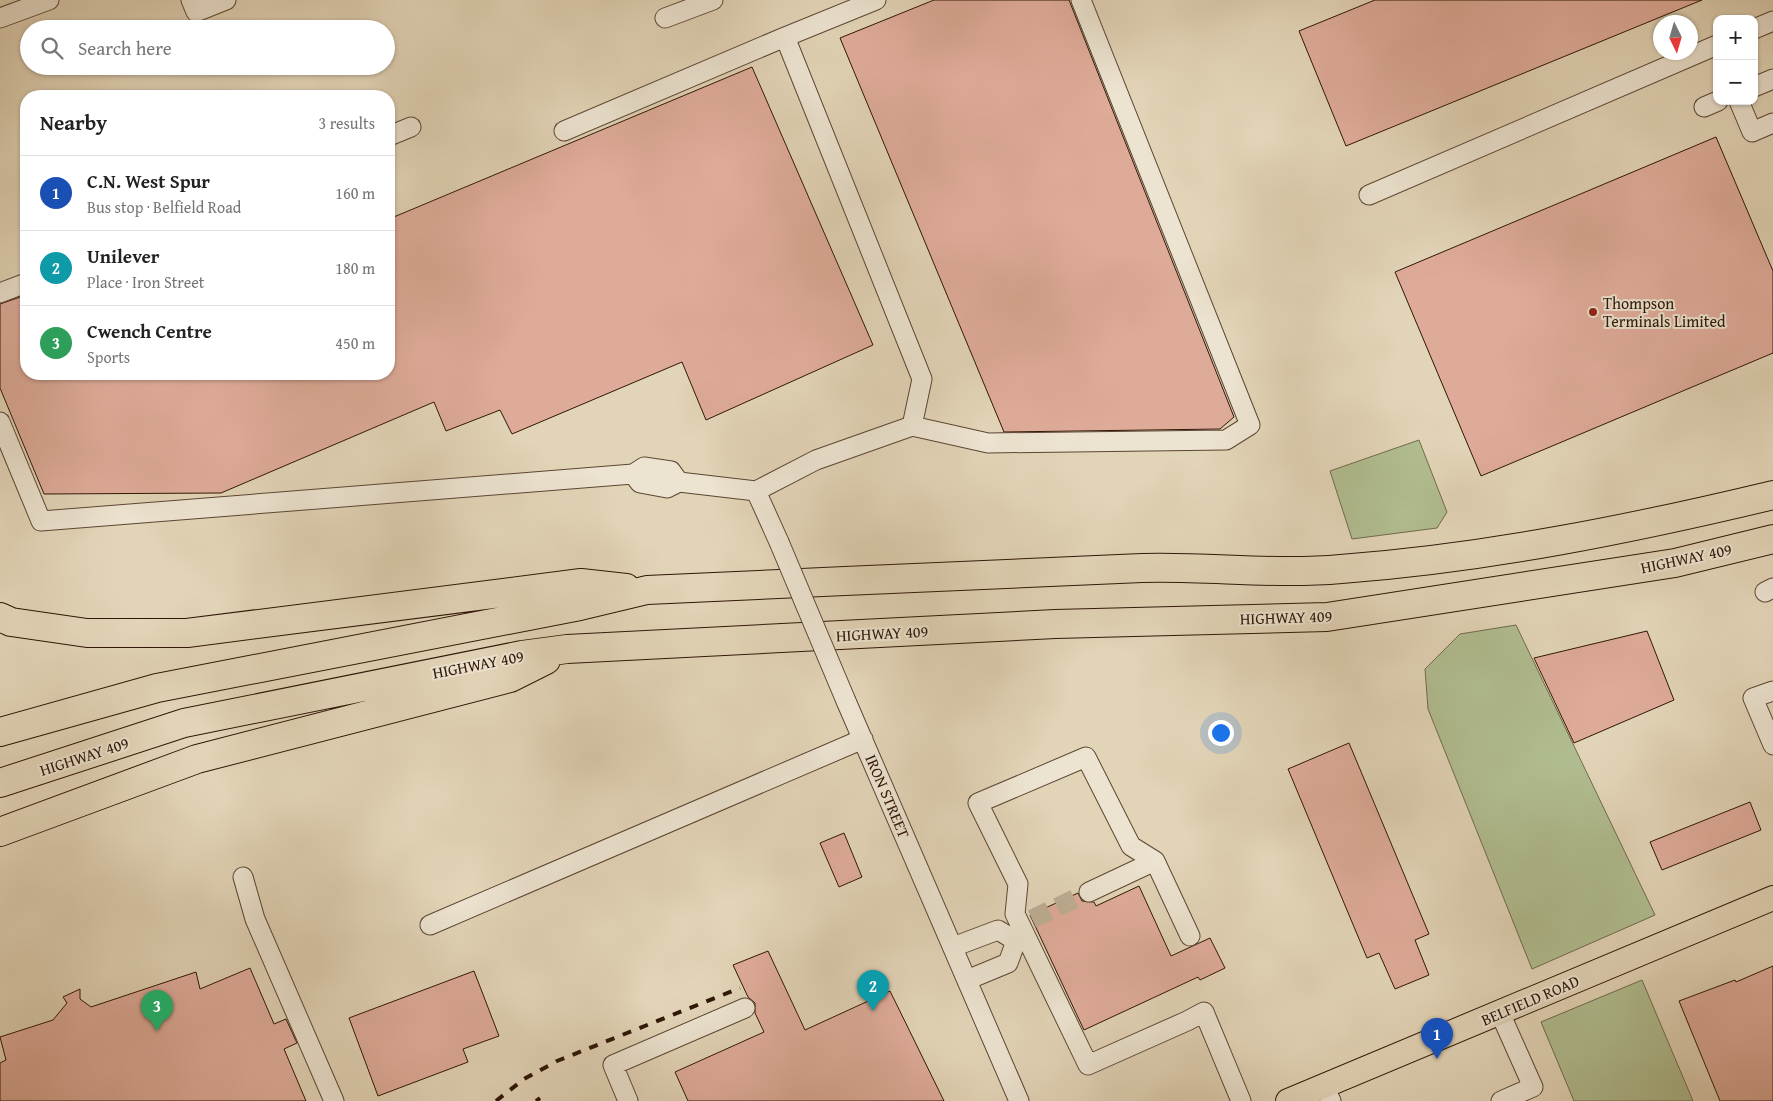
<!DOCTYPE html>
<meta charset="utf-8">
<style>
body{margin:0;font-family:"Gentium Book Plus",serif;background:#f6f6f6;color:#222}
.controls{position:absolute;right:15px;top:15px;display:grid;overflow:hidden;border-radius:10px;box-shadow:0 1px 4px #0004}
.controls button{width:45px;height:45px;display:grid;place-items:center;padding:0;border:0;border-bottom:1px solid #e0e0e0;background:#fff;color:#222;font:25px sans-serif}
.compass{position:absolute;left:1653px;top:15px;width:45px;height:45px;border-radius:50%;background:#fff;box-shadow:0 1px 4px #0004;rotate:175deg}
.you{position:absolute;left:1220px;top:732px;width:18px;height:18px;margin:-12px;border:4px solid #fff;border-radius:50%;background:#1a73e8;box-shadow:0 0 0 8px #1a73e833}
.badge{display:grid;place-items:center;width:32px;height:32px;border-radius:50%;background:#0f766e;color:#fff;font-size:16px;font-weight:700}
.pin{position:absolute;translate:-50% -41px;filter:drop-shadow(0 1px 2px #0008)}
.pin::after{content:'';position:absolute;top:26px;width:18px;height:15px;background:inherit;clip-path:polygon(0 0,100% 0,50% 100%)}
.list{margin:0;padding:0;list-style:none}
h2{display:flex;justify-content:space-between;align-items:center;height:65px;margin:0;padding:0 20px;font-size:21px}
h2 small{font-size:16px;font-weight:400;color:#767676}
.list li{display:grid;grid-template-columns:32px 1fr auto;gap:15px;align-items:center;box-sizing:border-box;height:75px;padding:0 20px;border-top:1px solid #e0e0e0}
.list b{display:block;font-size:19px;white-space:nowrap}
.list p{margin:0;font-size:16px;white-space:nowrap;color:#767676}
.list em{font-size:16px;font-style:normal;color:#767676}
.icon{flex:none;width:28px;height:28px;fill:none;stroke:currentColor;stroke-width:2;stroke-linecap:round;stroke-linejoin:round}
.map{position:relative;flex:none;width:1773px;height:1101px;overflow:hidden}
.search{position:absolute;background:#fff;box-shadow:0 1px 4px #0004;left:20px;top:20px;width:375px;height:55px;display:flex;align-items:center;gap:12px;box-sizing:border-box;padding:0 18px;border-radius:28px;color:#767676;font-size:19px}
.panel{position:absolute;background:#fff;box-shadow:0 1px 4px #0004;left:20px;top:90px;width:375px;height:290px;border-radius:20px}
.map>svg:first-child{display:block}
.green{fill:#b0bd90;stroke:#706a4c}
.building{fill:#deab99;stroke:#2f1607}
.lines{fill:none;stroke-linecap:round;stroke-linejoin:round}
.minor-tunnel{stroke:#beae94;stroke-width:19;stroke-dasharray:19 9;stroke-linecap:butt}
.minor-casing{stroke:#5c4633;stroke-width:21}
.major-casing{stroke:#2f1607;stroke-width:26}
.highway-casing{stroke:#2f1607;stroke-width:30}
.minor{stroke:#ece3d0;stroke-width:19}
.major{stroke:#e2d4b7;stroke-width:24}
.highway{stroke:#e2d4b7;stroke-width:28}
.rail{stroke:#2f1607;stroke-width:4;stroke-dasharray:9 9;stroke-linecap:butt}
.minor-bridge-casing{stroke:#5c4633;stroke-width:21;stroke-linecap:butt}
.minor-bridge{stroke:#ece3d0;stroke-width:19}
.poi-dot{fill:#8f2418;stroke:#ece3d0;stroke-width:2}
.labels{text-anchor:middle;stroke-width:4;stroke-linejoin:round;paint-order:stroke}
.poi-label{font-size:16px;fill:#2f1607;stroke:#ece3d0;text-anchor:start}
.street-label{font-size:16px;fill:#2f1607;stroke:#ece3d0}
</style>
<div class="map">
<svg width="1773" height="1101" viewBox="0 0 1773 1101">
<rect width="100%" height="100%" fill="#e2d4b7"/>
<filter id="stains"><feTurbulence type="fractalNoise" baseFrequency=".004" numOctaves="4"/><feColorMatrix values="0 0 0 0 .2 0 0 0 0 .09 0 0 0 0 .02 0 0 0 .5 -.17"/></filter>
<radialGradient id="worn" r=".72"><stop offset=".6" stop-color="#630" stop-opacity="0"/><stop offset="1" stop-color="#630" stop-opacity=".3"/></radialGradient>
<!-- green -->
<path class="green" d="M1419,440L1447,512L1437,528L1352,539L1330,471Z
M1516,625L1655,915L1532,969L1428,709L1425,669L1460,634Z
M1642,980L1693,1101H1574L1541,1022Z"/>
<!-- building -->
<path class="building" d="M934,0H1069L1234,417L1220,429L1004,432L840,38Z
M1375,0H1702L1346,146L1299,31Z
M752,67L873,345L706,420L682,362L512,434L500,410L446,431L434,402L221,493L44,494L0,388V304L26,295V374H389V219Z
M1716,137L1773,271V353L1481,476L1395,272Z
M1647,631L1674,700L1574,743L1534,658Z
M1349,743L1429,934L1415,940L1429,975L1395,989L1379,953L1367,958L1288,769Z
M1750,802L1761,830L1662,870L1650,842Z
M844,833L862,877L839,887L820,843Z
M1139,886L1171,956L1210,938L1225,968L1200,980L1198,977L1084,1030L1030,915L1078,893L1082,901L1094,902L1096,906Z
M768,951L805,1030L890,991L944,1101H688L675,1072L764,1032L755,1013V1003L748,997L733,965Z
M1773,966V1101H1720L1679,1001L1735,980L1736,982Z
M250,968L274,1024L286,1019L297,1043L284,1049L306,1101H0V1063L6,1060L0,1037L53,1020L67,1003L63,997L80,989V999L91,1007L196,972L200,989Z
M474,971L499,1036L463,1049L468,1062L378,1096L349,1018Z"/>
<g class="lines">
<!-- minor-tunnel -->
<path class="minor-tunnel" d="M1032,919L1089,892"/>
<!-- minor casing -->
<g class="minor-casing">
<path id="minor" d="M191,0L196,12L226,0
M0,18L49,0
M665,18L713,0
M1754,29L1773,21
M785,37L876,0
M1754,87L1773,79
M1739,101L1752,132L1773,123
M1704,107L1718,101
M564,131L785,37L922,379L912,426L816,460L756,491L679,482L667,488L640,483L633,474
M389,136L411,127
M1369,195L1717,45
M0,293L26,283
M0,422L41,521L633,474L644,467L671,471L679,482
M912,426L988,443L1226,440L1250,425L1081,0
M756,491L779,542
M1765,592L1773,588
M1773,691L1753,698L1773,745
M846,701L1019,1101
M243,877L255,919L334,1101
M1089,892L1155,861
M430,925L863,739
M1190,936L1155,861L1131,846L1086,757L978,803L1018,884L1015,914L1088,1065L1187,1021L1204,1012L1241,1101
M953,947L998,930L1016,941
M967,980L1008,963L1016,941
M1500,1013L1533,1087L1501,1101
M1324,1086L1331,1101
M628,1101L613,1065L745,1008"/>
</g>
<!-- major casing -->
<g class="major-casing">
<path id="major" d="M1288,1101L1773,898"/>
</g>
<!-- highway casing -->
<g class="highway-casing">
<path id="highway" d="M0,617L11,622L87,633H187L581,583L626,588
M0,732L157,688L580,606L647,590C812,583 977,574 1142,568C1209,566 1275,575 1341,569C1487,558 1631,529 1773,495
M0,783L184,723L522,655L567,649L1055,624L1327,617L1675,563L1773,539
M0,832L197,759L510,678L546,660"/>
</g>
<!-- minor -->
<use href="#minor" class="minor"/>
<!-- major -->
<use href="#major" class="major"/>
<!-- highway -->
<use href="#highway" class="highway"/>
<!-- rail -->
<path class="rail" d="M496,1101L524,1079L557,1061L740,988
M536,1101L540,1098"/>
<!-- minor-bridge casing -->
<g class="minor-bridge-casing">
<path id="minor-bridge" d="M779,542L846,701"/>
</g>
<!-- minor-bridge -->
<use href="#minor-bridge" class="minor-bridge"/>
</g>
<!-- markers -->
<circle class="poi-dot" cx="1593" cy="312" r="5"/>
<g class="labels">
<!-- poi labels -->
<g class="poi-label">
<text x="1603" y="309">Thompson<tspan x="1603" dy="18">Terminals Limited</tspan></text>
</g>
<!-- street labels -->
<g class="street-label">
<text transform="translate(1686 558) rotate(-12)" y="6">HIGHWAY 409</text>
<text transform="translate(1286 617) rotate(-2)" y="6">HIGHWAY 409</text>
<text transform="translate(882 633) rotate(-3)" y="6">HIGHWAY 409</text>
<text transform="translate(478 664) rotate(-11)" y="6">HIGHWAY 409</text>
<text transform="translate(84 756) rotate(-18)" y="6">HIGHWAY 409</text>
<text transform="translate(888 796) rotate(67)" y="6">IRON STREET</text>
<text transform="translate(1530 1000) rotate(-23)" y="6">BELFIELD ROAD</text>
</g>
</g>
<rect width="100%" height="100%" filter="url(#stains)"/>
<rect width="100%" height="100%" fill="url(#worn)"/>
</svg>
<div class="controls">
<button>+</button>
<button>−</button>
</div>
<svg class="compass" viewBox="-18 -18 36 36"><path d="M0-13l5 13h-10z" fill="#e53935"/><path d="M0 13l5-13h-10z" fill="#767676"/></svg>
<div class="you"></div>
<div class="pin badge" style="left:1437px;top:1059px;background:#1a4fb4">1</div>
<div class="pin badge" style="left:873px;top:1011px;background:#0f9aa8">2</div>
<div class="pin badge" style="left:157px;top:1031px;background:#2e9e5b">3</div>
<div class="search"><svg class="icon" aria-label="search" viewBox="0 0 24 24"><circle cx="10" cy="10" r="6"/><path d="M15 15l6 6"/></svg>Search here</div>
<section class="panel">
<h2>Nearby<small>3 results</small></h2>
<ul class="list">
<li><span class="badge" style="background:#1a4fb4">1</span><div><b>C.N. West Spur</b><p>Bus stop · Belfield Road</p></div><em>160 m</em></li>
<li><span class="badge" style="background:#0f9aa8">2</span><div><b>Unilever</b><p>Place · Iron Street</p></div><em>180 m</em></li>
<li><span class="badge" style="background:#2e9e5b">3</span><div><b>Cwench Centre</b><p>Sports</p></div><em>450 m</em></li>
</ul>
</section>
</div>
